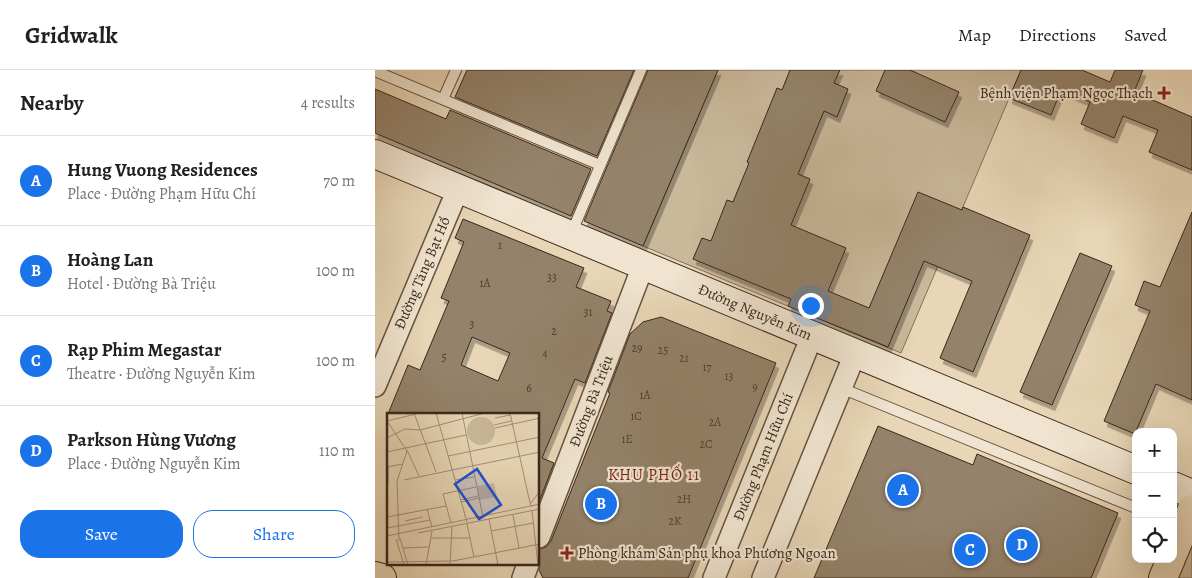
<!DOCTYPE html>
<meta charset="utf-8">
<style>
body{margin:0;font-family:Alegreya,serif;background:#f2f2f2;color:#202124}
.controls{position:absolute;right:15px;bottom:15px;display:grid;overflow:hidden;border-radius:10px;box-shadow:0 5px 20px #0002}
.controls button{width:45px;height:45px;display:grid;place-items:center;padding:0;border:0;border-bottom:1px solid #e0e0e0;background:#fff;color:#202124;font:25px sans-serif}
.you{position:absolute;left:435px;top:235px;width:18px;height:18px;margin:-12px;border:4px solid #fff;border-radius:50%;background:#1a73e8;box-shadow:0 0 0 8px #1a73e833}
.badge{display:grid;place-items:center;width:32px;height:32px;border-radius:50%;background:#1a73e8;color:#fff;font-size:16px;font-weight:700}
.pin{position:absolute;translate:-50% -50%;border:2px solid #fff;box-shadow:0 1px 5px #0006}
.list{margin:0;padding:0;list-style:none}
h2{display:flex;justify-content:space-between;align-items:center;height:65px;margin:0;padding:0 20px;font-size:21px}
h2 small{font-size:16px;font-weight:400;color:#757577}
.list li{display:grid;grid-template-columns:32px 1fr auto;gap:15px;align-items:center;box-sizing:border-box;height:90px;padding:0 20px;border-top:1px solid #e0e0e0}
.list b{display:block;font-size:19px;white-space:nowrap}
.list p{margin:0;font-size:16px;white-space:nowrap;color:#757577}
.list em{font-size:16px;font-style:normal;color:#757577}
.actions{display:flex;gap:10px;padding:15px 20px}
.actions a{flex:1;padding:11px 0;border:1px solid #1a73e8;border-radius:20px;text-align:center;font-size:18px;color:#1a73e8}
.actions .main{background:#1a73e8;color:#fff}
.icon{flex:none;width:28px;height:28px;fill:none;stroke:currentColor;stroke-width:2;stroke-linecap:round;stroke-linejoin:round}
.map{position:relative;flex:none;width:817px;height:508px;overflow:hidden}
header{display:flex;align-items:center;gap:30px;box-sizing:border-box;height:70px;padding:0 25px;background:#fff;border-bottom:1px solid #e0e0e0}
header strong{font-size:24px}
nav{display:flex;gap:28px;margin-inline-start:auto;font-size:18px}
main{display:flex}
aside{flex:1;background:#fff}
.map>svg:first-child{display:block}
.green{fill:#cab89b;stroke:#82705a}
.building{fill:#94826b;stroke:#3a271a;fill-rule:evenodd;filter:url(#shadow)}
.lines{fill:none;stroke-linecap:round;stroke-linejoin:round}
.lane-casing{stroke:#665341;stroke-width:12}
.street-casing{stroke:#665341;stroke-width:24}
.secondary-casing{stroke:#3a271a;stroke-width:30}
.primary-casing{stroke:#3a271a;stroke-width:30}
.lane{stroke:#f0e4d0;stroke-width:10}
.street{stroke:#f0e4d0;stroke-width:21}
.secondary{stroke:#f0e4d0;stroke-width:28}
.primary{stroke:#e8d6b6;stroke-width:28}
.poi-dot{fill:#8f2418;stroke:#f0e4d0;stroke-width:2}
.labels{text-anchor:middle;stroke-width:4.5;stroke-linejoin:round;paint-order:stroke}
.number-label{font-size:12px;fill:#503e2e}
.poi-label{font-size:15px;fill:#3a271a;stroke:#f0e4d0;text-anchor:end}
.street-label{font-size:15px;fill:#3a271a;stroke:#f0e4d0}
.neighbourhood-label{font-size:16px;letter-spacing:1px;fill:#7a1f14;stroke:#f0e4d0}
.inset-road{fill:none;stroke:#a29078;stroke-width:1}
.view{fill:#1d4ed8;fill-opacity:0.15;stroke:#1d4ed8;stroke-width:2.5}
.inset-edge{fill:none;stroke:#3a271a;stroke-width:2.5}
</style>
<header>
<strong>Gridwalk</strong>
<nav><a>Map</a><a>Directions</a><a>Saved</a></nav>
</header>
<main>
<aside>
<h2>Nearby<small>4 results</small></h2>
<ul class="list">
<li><span class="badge">A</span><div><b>Hung Vuong Residences</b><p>Place · Đường Phạm Hữu Chí</p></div><em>70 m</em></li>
<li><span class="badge">B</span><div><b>Hoàng Lan</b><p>Hotel · Đường Bà Triệu</p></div><em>100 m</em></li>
<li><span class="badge">C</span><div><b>Rạp Phim Megastar</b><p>Theatre · Đường Nguyễn Kim</p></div><em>100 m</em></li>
<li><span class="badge">D</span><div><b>Parkson Hùng Vương</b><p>Place · Đường Nguyễn Kim</p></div><em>110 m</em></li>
</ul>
<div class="actions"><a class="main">Save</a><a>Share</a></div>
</aside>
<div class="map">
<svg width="817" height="508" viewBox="0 0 817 508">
<defs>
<filter id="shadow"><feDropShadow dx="3" dy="5.5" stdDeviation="0" flood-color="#0004"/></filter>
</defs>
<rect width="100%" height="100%" fill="#e8d6b6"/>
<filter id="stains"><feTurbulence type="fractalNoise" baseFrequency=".004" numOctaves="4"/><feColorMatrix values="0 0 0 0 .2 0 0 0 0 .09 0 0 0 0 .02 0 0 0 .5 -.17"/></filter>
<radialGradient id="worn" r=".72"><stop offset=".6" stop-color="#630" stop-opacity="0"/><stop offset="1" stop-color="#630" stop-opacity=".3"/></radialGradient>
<!-- green -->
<path class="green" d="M343,0H646L526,283L268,176Z
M817,474V508H803Z"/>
<!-- building -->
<path class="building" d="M92,0H259L222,86L80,27Z
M273,0H343L268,176L209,151Z
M415,0H465L459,13L473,19L462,47L449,41L423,104L435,109L416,155L471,178L453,221L494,238L543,122L587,140L588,137L655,165L598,302L565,288L597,211L549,191L513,277L413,236L416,229L318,189L327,168L336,171L352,130L358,132L374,93L372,92L402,18L407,20Z
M510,0H535L584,22L570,52L501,21Z
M646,0H707L735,12L740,0H768L759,22L817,47V100L774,82L783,60L748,46L739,68L706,54L715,32L686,20L676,45L634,28Z
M0,19L71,49L75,40L216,99L196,146L0,63Z
M817,142V330L781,314L760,364L729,351L775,241L760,235L769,211L785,217Z
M88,149L209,198L201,217L236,231L232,241L237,243L210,313L200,309L167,388L179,393L164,432V344H13L33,295L45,300L74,231L66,228L89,172L80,168ZM97,267L135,283L123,311L86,295Z
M705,183L737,196L677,335L645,322Z
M286,247L401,293L313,508H168L164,500V479L171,477L176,471L235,323L233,322L255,264L268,252Z
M503,356L598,395L602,384L743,443L716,508H439Z"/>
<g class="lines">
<!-- lane casing -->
<g class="lane-casing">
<path id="lane" d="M0,1L225,95
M68,29L81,0
M196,164L266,0
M466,318L761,438"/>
</g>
<!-- street casing -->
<g class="street-casing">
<path id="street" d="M0,316L83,119
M164,467L268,196
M148,508L153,494
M339,508L437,266
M388,508L480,284"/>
</g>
<!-- secondary casing -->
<g class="secondary-casing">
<path id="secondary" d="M0,84L761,400
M798,416L817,424"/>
</g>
<!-- primary casing -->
<g class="primary-casing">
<path id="primary" d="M798,484L817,439
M0,506L7,508
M788,508L796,489"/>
</g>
<!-- lane -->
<use href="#lane" class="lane"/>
<!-- street -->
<use href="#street" class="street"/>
<!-- secondary -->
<use href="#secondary" class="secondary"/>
<!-- primary -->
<use href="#primary" class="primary"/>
</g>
<!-- markers -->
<g class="poi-dot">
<path d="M786.5 15.5h5v5h5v5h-5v5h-5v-5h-5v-5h5z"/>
<path d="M189.5 475.5h5v5h5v5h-5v5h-5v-5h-5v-5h5z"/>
</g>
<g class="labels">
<!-- number labels -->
<g class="number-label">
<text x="125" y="179">1</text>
<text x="177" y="211">33</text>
<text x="110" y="217">1A</text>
<text x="213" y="246">31</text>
<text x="97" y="258">3</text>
<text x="179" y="265">2</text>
<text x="262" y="282">29</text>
<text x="288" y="284">25</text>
<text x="170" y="287">4</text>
<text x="69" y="291">5</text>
<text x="309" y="292">21</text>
<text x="332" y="301">17</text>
<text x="354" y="310">13</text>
<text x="380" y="321">9</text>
<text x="154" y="322">6</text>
<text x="270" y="329">1A</text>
<text x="261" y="350">1C</text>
<text x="340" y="356">2A</text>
<text x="252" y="373">1E</text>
<text x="331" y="378">2C</text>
<text x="309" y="433">2H</text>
<text x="300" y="455">2K</text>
</g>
<!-- poi labels -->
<g class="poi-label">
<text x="778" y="28">Bệnh viện Phạm Ngọc Thạch</text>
<text x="203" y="488" text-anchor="start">Phòng khám Sản phụ khoa Phương Ngoan</text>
</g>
<!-- street labels -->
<g class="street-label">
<text transform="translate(47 203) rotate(-67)" y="5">Đường Tăng Bạt Hổ</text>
<text transform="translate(380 242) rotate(23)" y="5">Đường Nguyễn Kim</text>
<text transform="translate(216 331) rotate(-69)" y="5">Đường Bà Triệu</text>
<text transform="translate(388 387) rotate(-68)" y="5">Đường Phạm Hữu Chí</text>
</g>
<!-- neighbourhood labels -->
<g class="neighbourhood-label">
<text x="279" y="410">KHU PHỐ 11</text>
</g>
</g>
<!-- overview -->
<g transform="translate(12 343)">
<rect width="152" height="152" fill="#e8d6b6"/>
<path d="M80 18a14 14 0 1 1 28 0a14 14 0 1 1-28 0ZM107,70L110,84L93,87L90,73Z" fill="#cab89b"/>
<path class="inset-road" d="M27,0L49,59M49,0L80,109M75,0L96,104M123,0L143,90M108,5L123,2M0,8L29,1M0,8L20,38L10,68L12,128M107,12L124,8M108,15L153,5M0,25L18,16L33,17L98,0M20,37L32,63M0,39L79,22M61,43L153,24M0,54L16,51M1,54V70M17,67L153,39M68,67L87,64M73,87L91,83M74,89L92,85M145,94L143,91L153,78M40,96L45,114M145,98L151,152M126,102L132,135M0,104L59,93M102,106L111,152M18,108L36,104M64,110L56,81L89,74M80,111L87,144M0,115L43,107M104,118L146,110M31,120L153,96M0,123L153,91M13,125L21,152M44,125H83M9,126L17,152M16,135L42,134M0,149L66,148L153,131M39,152L45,118M63,152L65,114"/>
<path class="view" d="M90,56L114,92L92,106L68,71Z"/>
<rect width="152" height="152" class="inset-edge"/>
</g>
<rect width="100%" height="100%" filter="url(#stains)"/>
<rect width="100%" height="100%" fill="url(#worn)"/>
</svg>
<div class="controls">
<button>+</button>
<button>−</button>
<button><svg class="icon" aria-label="locate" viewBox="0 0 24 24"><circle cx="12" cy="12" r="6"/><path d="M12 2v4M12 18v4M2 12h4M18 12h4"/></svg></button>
</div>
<div class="you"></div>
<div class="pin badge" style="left:528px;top:420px">A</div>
<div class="pin badge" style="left:226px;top:434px">B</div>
<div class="pin badge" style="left:595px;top:480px">C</div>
<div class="pin badge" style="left:647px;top:475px">D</div>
</div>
</main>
